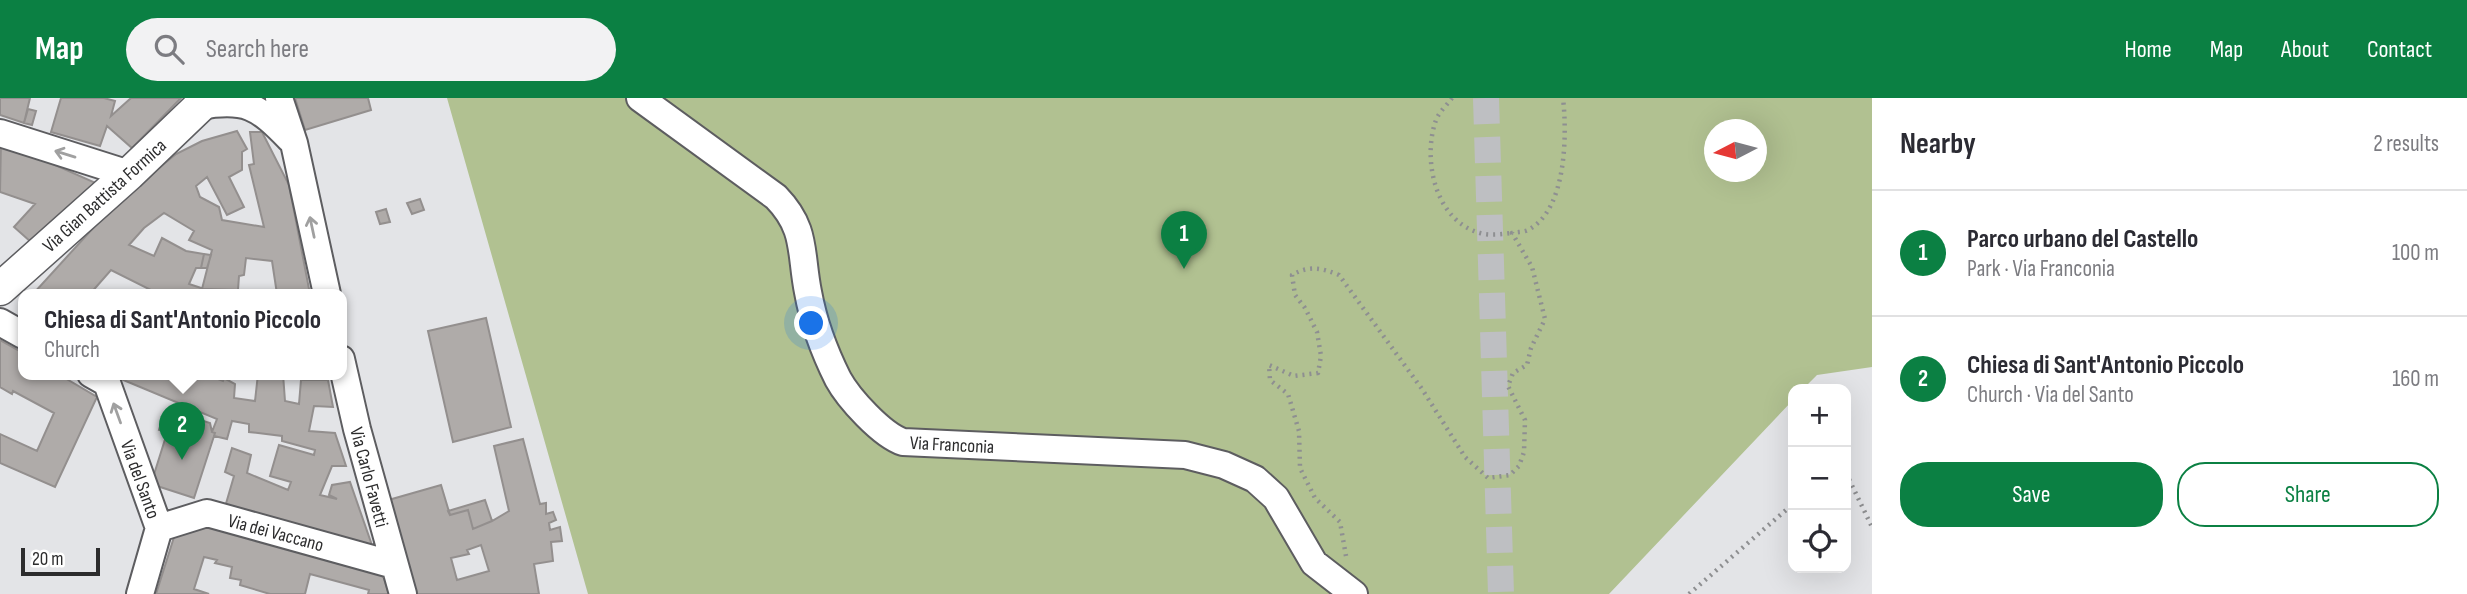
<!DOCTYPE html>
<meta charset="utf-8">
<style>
body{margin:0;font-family:"Sofia Sans Condensed",sans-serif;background:#f2f2f3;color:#2b2b33}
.controls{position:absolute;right:21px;bottom:21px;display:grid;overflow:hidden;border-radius:14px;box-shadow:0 7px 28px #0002}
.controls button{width:63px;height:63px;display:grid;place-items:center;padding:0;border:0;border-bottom:2px solid #e1e1e2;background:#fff;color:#2b2b33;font:35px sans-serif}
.compass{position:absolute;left:1704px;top:21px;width:63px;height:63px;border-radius:50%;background:#fff;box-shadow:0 7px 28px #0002;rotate:264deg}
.scale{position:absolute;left:21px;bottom:18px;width:79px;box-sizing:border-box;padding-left:7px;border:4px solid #2c2c2d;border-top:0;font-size:19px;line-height:24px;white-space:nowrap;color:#2c2c2d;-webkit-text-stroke:5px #fff;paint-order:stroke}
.you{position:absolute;left:812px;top:226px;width:24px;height:24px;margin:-18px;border:5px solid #fff;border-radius:50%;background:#1a73e8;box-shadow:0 0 0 10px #1a73e833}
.badge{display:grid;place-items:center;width:46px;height:46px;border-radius:50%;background:#0b8043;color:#fff;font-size:23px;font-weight:700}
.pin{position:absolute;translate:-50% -58px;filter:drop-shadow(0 2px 4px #0008)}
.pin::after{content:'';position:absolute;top:37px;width:24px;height:21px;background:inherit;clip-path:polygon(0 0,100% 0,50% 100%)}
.popup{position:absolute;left:18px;top:191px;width:329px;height:91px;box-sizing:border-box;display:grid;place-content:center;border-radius:14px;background:#fff;filter:drop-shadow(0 2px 5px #0005);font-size:23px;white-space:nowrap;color:#7c7c81}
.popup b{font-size:26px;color:#2b2b33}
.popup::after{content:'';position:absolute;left:50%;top:100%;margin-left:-14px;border:14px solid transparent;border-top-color:#fff}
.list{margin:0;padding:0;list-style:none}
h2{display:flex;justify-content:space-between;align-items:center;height:91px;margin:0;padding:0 28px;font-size:30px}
h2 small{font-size:23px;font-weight:400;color:#7c7c81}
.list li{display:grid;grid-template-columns:46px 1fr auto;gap:21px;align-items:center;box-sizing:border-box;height:126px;padding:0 28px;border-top:2px solid #e1e1e2}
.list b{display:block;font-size:26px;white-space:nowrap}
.list p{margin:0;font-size:23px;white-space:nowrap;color:#7c7c81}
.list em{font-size:23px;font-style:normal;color:#7c7c81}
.actions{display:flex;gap:14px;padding:21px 28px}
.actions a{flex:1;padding:16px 0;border:2px solid #0b8043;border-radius:28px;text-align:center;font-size:24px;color:#0b8043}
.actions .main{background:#0b8043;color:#fff}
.icon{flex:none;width:38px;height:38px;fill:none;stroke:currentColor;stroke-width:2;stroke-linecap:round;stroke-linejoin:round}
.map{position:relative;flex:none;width:1872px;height:496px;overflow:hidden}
header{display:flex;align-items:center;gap:42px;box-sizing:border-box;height:98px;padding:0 35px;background:#0b8043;color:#fff}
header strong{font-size:33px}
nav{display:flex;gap:38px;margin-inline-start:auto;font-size:24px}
.search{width:490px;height:63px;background:#f2f2f3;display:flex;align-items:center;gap:18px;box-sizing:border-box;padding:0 24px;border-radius:38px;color:#7c7c81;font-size:26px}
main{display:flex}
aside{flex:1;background:#fff}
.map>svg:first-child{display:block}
.green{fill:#b1c191;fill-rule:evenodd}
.building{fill:#afaba9;stroke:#938f8e;stroke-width:2;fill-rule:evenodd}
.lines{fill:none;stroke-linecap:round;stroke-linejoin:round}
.minor-tunnel{stroke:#bebfc2;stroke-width:26;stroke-dasharray:26 13;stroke-linecap:butt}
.minor-casing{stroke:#5d5d60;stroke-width:30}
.major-casing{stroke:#5d5d60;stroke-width:35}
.path{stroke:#8e8f91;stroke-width:4.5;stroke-dasharray:2 5;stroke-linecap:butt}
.minor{stroke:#fff;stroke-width:26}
.major{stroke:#fff;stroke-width:32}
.oneway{stroke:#a0a0a0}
.labels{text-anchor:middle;stroke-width:5;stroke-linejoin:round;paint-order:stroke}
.street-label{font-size:19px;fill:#2c2c2d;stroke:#fff}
</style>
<header>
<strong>Map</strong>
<div class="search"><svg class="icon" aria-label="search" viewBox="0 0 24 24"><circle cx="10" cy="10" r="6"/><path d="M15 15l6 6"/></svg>Search here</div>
<nav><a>Home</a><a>Map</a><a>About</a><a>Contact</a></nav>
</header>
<main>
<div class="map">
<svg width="1872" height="496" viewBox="0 0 1872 496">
<rect width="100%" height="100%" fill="#e3e4e7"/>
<!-- green -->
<path class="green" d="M447,0H1872V269L1817,277L1803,291H1793V302L1609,496H588ZM1714,32H1756V74H1714Z"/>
<!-- building -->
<path class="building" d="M0,0H30L24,25L0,17Z
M61,0H104L115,3L111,18L131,0H181L132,50L107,28L100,48L51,34Z
M295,0H368L371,12L305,32Z
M28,11L36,13L32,27L24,25Z
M237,33L247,51L242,54V72L229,79L244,109L227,117L207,79L196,88L200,99L219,109L222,122L264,129L249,67L254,66L250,34H262L289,87L310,196H277L272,163L246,160L244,177L239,178L238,192L202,191L212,152L189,142L194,133L164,115L144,130L129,147L154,158L162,140L186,153L204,156L201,170H196L189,186L201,190L199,196H150L151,192L111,172L90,196H33L116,105L176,56L202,43Z
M1,43L98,86L40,152L14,129L35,106L0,94Z
M420,101L424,112L412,116L407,105Z
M386,111L390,124L380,126L376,114Z
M204,156L211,157L207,170H201Z
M486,220L511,329L453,344L428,233Z
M0,242L23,255V276H58L97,299L55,389L0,365V336L37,353L54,315L13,293L12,296L0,289Z
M109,276H205L223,283L224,280L235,286L234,300L255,303L258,276H283L285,303L299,306L301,282H328L333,309L314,308L309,333L335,335L346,368H332L320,397L337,401L329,397L332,387L350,384L374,453L225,409L234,378L225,374L232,350L251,357L247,375L288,392L291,384L270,378L279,347L314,357L315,352L282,343V338L249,334V326L232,323L227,341L214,338L215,335L212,334L217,321Z
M184,317L210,325L212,334L215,335L194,400L151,386L167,335L173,337L176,322Z
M163,319L176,322L173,337L159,332Z
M523,341L540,406L546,405V416L553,414L556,422L549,425L550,432L560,429L562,443L551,444L553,463L534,466L539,496H414L385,403L441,387L450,417L468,412L473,431L492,423L509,413L494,348ZM481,447L489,473L457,482L451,460L469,456L467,452Z
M485,402L492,423L473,431L468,412L450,417L448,413Z
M197,423L381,472L389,496H368L369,492L310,476L305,496H270L240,487L241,482L230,480L232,469L215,465L217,462L204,459L194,491L209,496H156L175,436Z"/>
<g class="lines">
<!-- minor-tunnel -->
<path class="minor-tunnel" d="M1486,0L1501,496"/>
<!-- minor casing -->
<g class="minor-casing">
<path id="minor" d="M279,0L294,45L327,196
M640,0L776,99C807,131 800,154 808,194C813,222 825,255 838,281C849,301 882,337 903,344L1185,357L1224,367L1255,381L1276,400L1314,465L1354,496
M200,8C246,0 258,8 290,41
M0,35L129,76
M0,224L23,237
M341,261L357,331L403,496
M91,276L107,285L159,430L140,496
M159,430L207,415L394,467"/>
</g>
<!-- major casing -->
<g class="major-casing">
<path id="major" d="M0,191L129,76L200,8L204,0"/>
</g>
<!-- path -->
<path class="path" d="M1452,0C1447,7 1439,14 1436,22C1422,61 1435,123 1480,135C1490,138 1503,136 1512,135
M1846,375L1872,429
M1346,458L1340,424L1315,400L1300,370L1299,333L1288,296L1270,282L1269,267L1294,278L1318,275L1321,258L1317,234L1305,210L1295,197L1292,177C1309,167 1322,170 1339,177L1422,291L1465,359L1488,380L1510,377L1519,368L1524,354L1525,322L1508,288L1513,275L1527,267L1531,250L1545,221L1532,169L1512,135C1517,134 1524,134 1528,132C1567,112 1567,36 1563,0
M1689,496L1793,406"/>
<!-- minor -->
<use href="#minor" class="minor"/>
<!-- major -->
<use href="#major" class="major"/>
</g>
<!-- one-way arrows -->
<defs><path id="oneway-shaft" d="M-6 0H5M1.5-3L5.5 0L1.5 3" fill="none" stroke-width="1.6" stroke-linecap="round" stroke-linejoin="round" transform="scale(1.75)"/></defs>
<g class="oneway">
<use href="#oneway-shaft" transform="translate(65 56) rotate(-163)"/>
<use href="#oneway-shaft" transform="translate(312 129) rotate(-102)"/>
<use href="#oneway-shaft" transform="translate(117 315) rotate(-110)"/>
</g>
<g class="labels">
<!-- street labels -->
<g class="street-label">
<text transform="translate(104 97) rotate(-42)" y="7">Via Gian Battista Formica</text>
<text transform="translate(952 346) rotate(3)" y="7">Via Franconia</text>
<text transform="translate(370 379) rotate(75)" y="7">Via Carlo Favetti</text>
<text transform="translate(141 381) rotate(70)" y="7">Via del Santo</text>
<text transform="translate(276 434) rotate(15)" y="7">Via dei Vaccano</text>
</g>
</g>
</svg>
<div class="controls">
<button>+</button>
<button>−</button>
<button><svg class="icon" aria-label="locate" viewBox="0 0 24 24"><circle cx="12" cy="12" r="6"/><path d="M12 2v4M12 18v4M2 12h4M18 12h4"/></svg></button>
</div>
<svg class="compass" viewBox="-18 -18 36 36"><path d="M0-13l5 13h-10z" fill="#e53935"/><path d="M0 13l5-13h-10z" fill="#7c7c81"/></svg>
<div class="scale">20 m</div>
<div class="you"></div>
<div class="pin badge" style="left:1184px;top:171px">1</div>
<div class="pin badge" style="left:182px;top:362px">2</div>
<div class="popup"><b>Chiesa di Sant'Antonio Piccolo</b>Church</div>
</div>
<aside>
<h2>Nearby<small>2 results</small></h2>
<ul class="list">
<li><span class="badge">1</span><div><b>Parco urbano del Castello</b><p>Park · Via Franconia</p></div><em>100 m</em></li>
<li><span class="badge">2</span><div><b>Chiesa di Sant'Antonio Piccolo</b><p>Church · Via del Santo</p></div><em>160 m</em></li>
</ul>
<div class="actions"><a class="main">Save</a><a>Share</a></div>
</aside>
</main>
